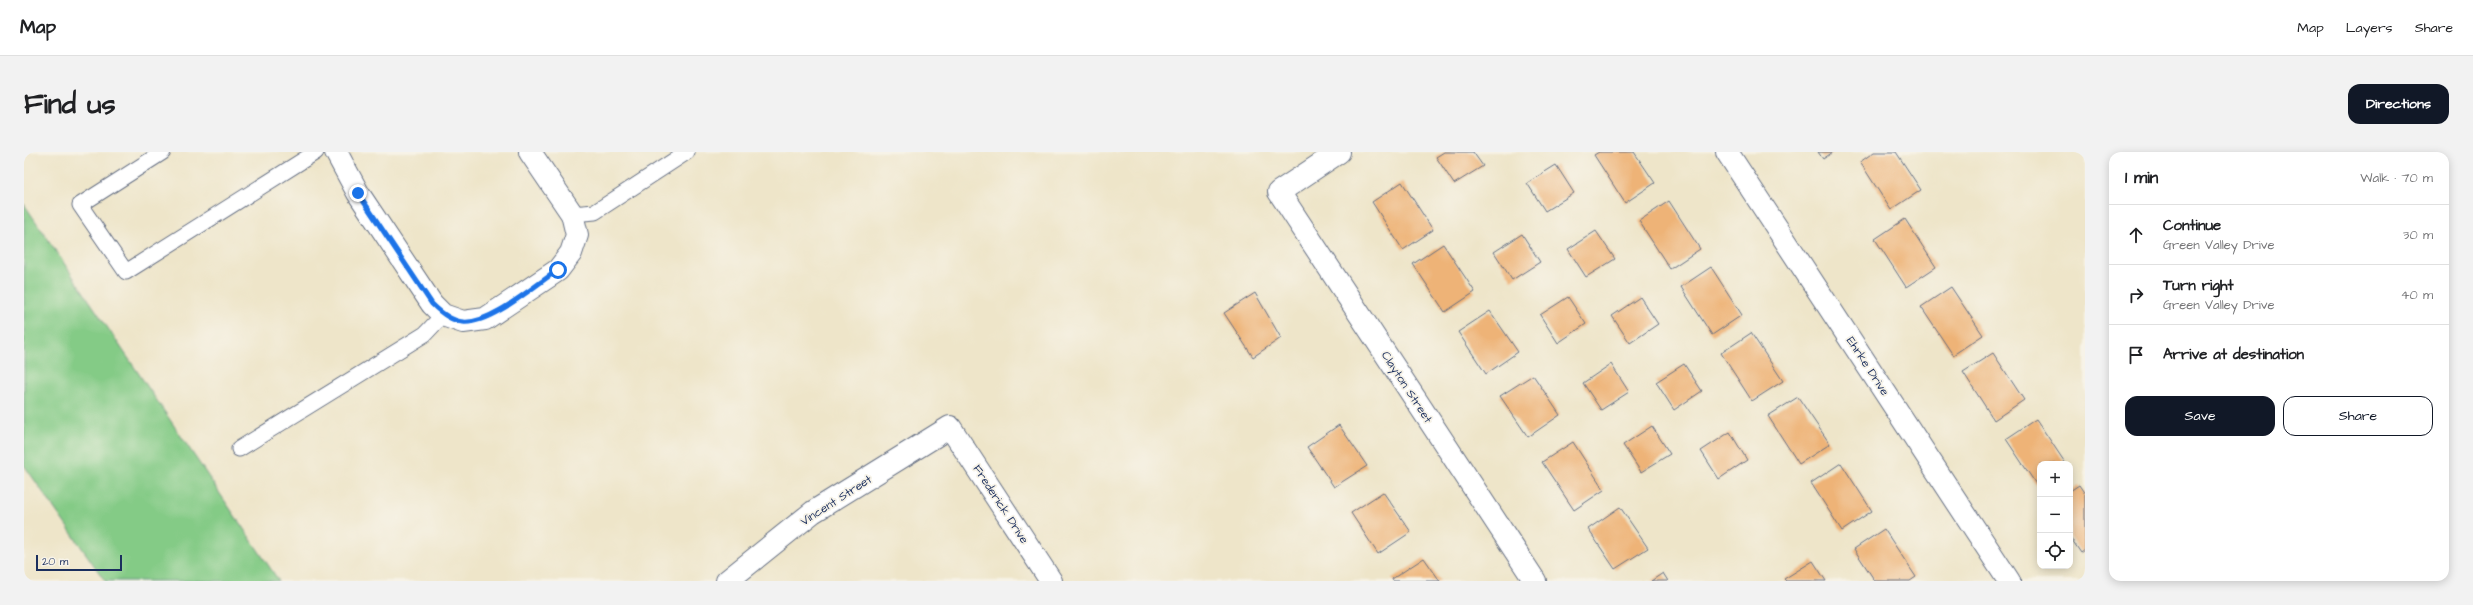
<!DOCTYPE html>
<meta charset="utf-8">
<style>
body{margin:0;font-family:"Architects Daughter",sans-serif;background:#f2f2f2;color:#202124}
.controls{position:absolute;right:12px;bottom:12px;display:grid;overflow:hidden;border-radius:8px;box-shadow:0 2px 10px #0003}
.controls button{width:36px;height:36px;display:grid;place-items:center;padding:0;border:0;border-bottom:1px solid #e0e0e0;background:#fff;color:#202124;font:20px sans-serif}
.scale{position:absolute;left:12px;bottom:10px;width:86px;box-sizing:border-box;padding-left:4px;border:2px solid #1b2f5e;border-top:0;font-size:11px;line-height:14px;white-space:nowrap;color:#1b2f5e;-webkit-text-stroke:3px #f7f3e8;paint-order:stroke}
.stop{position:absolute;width:12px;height:12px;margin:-9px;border:3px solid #1a73e8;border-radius:50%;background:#fff}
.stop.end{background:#1a73e8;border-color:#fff;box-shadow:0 1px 4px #0008}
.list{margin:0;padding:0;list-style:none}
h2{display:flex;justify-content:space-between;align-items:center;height:52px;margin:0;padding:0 16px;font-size:17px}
h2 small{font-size:13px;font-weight:400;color:#757577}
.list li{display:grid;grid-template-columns:26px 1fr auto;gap:12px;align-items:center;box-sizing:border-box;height:60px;padding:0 16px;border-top:1px solid #e0e0e0}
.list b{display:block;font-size:15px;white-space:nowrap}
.list p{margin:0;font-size:13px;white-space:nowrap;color:#757577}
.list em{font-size:13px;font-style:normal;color:#757577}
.actions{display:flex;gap:8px;padding:12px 16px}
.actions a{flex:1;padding:9px 0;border:1px solid #111827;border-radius:12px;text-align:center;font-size:14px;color:#111827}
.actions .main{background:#111827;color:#fff}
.icon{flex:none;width:22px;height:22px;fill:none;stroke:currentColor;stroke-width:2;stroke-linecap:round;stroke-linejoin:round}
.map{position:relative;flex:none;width:2061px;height:429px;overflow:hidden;border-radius:12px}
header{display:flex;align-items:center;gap:24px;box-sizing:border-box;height:56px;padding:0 20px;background:#fff;border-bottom:1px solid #e0e0e0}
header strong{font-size:19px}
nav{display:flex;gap:22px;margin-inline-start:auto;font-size:14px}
.intro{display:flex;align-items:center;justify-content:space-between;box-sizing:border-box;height:96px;padding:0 24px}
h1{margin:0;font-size:28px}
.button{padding:10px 18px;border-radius:12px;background:#111827;color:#fff;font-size:14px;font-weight:700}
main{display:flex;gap:24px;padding:0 24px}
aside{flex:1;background:#fff;border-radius:12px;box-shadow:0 2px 10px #0003}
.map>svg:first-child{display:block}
.green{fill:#84cb86;stroke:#507d72}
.building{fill:#eeb377}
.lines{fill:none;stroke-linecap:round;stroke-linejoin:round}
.service-casing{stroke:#656f83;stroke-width:17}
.minor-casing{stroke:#656f83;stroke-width:24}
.service{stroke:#fff;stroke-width:15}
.minor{stroke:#fff;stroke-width:22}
.route{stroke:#1a73e8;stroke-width:5}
.labels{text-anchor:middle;stroke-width:3.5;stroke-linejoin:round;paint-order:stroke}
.street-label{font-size:12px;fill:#1b2f5e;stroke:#f7f3e8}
</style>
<header>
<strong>Map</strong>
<nav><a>Map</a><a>Layers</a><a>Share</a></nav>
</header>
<div class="intro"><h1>Find us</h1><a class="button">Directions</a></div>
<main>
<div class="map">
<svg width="2061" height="429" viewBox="0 0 2061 429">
<rect width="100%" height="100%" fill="#f7f3e8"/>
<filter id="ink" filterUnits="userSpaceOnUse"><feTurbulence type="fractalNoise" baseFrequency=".025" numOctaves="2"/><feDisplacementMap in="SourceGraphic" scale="8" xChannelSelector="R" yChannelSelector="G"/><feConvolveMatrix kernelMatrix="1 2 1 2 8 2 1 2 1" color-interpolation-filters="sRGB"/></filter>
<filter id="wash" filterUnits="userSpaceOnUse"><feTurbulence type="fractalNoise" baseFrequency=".012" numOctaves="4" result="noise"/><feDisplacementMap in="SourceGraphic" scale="16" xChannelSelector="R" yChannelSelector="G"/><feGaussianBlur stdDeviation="0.9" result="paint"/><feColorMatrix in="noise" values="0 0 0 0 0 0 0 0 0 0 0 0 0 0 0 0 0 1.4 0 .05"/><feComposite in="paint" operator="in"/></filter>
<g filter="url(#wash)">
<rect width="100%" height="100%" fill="#eee5c9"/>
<!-- green -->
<path class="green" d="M0,52L255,429H81L0,313Z"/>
<g id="blocks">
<!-- building -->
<path class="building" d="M1420,0H1449L1459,14L1430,32L1412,5Z
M1575,0H1610L1631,31L1601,51L1570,3Z
M1794,0H1809L1799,7Z
M1850,0H1872L1897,38L1867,58L1836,10Z
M1532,13L1550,41L1521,59L1503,31Z
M1378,30L1409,78L1379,98L1348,50Z
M1645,49L1676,97L1646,117L1615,69Z
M1881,67L1912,115L1882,135L1851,87Z
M1572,79L1591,107L1562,125L1544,97Z
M1498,82L1516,110L1488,128L1470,100Z
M1419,92L1451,140L1421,160L1389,112Z
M1687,115L1718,163L1688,183L1657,135Z
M1927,135L1959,183L1929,203L1897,155Z
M1231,141L1257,186L1229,205L1200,161Z
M1544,145L1562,172L1534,191L1516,163Z
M1616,145L1634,172L1606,191L1588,164Z
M1466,159L1494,200L1462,222L1434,180Z
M1727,181L1759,229L1728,249L1697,201Z
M1969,201L2000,248L1970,268L1939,220Z
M1587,212L1605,240L1577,258L1559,231Z
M1660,212L1678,239L1650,258L1632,230Z
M1509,223L1536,263L1504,285L1476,244Z
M1774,245L1806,292L1775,312L1744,264Z
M2012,267L2042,312H2016V333L2014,335L1982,287Z
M1315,273L1343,314L1310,335L1283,295Z
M1628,274L1646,302L1617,320L1599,293Z
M1706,280L1723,308L1695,327L1677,299Z
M1549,290L1580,338L1550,358L1518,310Z
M1817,311L1848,359L1818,379L1787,331Z
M2055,333L2061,342V398L2057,401L2046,385V339Z
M1359,340L1387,380L1354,402L1327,361Z
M1596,355L1624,396L1591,417L1564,377Z
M1860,377L1892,425L1886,429H1851L1830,397Z
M1400,406L1416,429H1369L1368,427Z
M1789,409L1802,429H1762L1760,427Z
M1639,421L1644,429H1627Z"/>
</g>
</g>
<g filter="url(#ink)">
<use href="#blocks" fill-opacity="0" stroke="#656f83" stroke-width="1"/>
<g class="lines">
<!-- service casing -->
<g class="service-casing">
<path id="service" d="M139,0L56,53L102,120L292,0
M548,62L571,60L663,0
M215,297L401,182L419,163"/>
</g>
<!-- minor casing -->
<g class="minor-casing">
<path id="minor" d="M312,0L334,41L408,152L419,163L439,170L461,167L534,118L547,101L553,83L548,62L506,0
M1315,0L1255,40L1511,429
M1703,0L1985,429
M703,429L789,360L926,275L1027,429"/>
</g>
<!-- service -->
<use href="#service" class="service"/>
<!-- minor -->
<use href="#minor" class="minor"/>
</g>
</g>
<g class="lines" filter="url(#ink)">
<!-- route -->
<path class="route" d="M334,41L408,152C416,160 427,169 439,170C466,173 511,133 534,118"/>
</g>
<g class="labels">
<!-- street labels -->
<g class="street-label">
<text transform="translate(1844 214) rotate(57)" y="4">Ehrke Drive</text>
<text transform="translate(1383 235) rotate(57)" y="4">Clayton Street</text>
<text transform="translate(812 348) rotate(-33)" y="4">Vincent Street</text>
<text transform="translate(977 352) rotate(57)" y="4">Frederick Drive</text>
</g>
</g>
</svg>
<div class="controls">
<button>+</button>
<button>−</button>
<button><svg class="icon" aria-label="locate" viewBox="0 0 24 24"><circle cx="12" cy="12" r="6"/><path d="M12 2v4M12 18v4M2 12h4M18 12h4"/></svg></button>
</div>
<div class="scale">20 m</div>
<div class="stop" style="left:534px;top:118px"></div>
<div class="stop end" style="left:334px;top:41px"></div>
</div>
<aside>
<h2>1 min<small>Walk · 70 m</small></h2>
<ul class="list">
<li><svg class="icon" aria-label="ahead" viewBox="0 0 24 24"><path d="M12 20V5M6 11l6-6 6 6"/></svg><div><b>Continue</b><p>Green Valley Drive</p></div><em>30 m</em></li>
<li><svg class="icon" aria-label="right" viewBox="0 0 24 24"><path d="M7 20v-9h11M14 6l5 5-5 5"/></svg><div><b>Turn right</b><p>Green Valley Drive</p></div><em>40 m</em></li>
<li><svg class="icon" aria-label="arrive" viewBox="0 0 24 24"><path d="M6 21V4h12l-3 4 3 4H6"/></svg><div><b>Arrive at destination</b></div></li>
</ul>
<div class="actions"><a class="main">Save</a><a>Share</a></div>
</aside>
</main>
